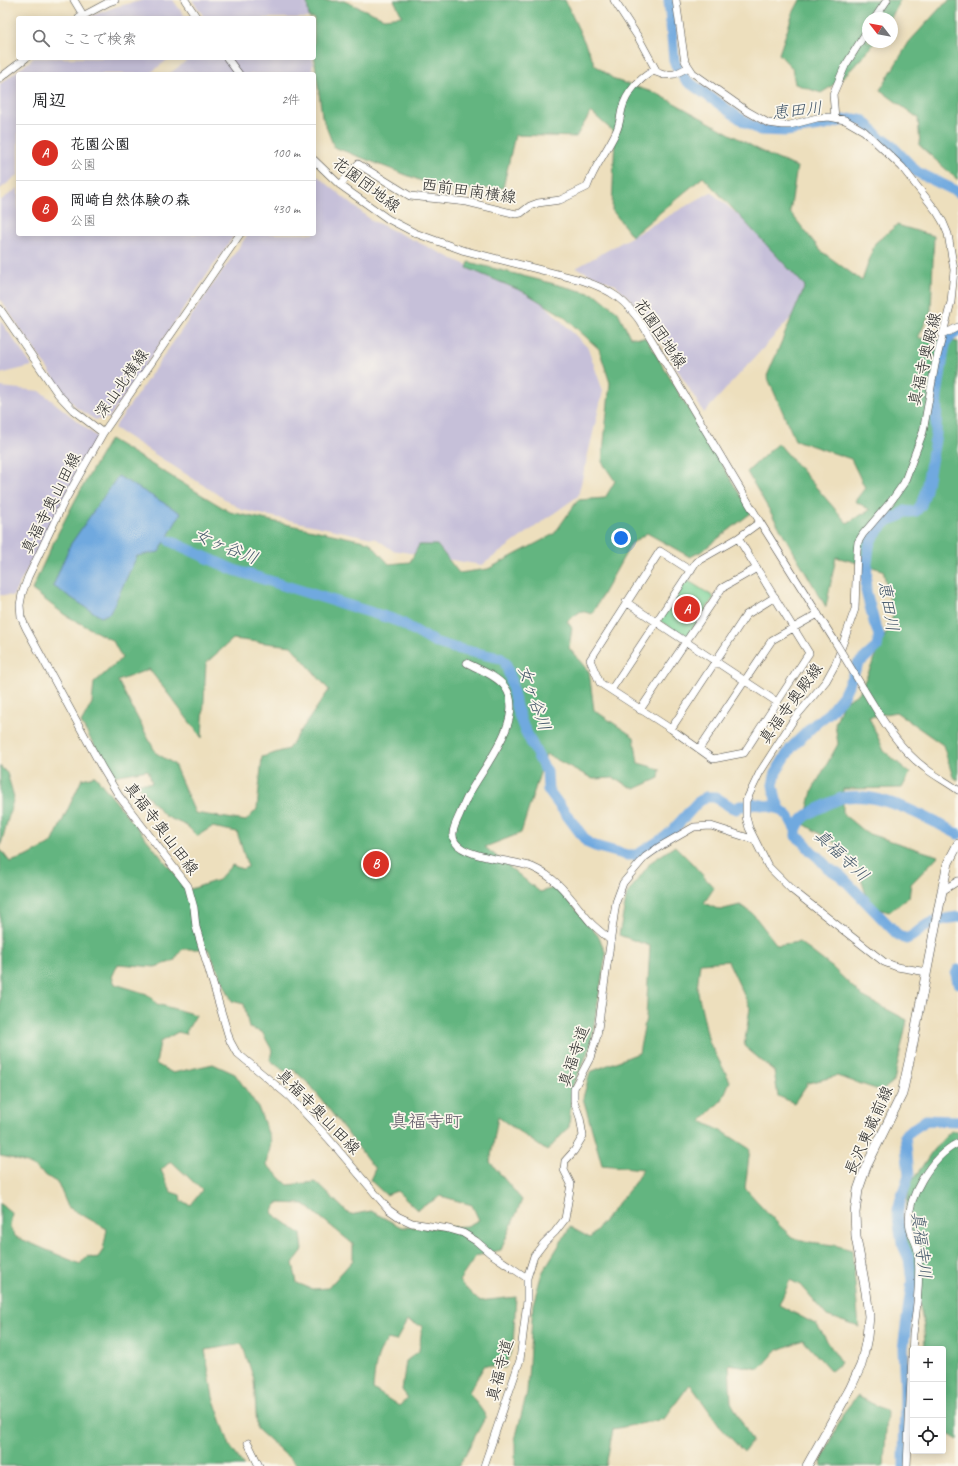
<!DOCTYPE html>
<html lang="ja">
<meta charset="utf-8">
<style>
body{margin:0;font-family:Caveat,"Klee One",sans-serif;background:#f2f2f2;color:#202124}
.controls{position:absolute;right:12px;bottom:12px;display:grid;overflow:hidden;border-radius:4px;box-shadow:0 2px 10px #0003}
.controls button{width:36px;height:36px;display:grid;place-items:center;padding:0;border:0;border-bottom:1px solid #e0e0e0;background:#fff;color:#202124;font:20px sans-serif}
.compass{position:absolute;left:862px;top:12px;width:36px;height:36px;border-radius:50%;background:#fff;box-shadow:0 2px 10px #0003;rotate:301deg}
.you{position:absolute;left:621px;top:538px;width:14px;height:14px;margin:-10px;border:3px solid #fff;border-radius:50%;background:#1a73e8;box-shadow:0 0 0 6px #1a73e833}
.badge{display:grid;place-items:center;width:26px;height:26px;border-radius:50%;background:#d93025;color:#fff;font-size:13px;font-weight:700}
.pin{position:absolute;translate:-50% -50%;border:2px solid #fff;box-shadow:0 1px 4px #0006}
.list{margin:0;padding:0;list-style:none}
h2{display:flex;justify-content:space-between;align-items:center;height:52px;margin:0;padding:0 16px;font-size:17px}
h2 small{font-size:13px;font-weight:400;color:#757577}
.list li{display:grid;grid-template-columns:26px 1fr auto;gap:12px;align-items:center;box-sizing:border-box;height:56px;padding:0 16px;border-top:1px solid #e0e0e0}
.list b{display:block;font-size:15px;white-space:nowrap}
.list p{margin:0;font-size:13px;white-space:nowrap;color:#757577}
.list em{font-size:13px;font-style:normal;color:#757577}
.icon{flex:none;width:22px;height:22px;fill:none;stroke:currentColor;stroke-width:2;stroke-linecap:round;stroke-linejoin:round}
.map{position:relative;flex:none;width:958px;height:1466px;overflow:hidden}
.search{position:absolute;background:#fff;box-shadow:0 2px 10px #0003;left:16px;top:16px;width:300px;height:44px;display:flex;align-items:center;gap:10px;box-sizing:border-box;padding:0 14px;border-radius:4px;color:#757577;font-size:15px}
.panel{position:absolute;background:#fff;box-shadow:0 2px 10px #0003;left:16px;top:72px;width:300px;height:164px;border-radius:4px}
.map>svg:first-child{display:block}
.industrial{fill:#c6c0d9}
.green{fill:#7bd398;stroke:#537f62}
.forest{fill:#64b580;stroke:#487056;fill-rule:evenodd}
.water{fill:#6fa9df;stroke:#4d6a85}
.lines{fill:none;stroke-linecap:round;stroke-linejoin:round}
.river{stroke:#6fa9df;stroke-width:11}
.minor-casing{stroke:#484641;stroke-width:8}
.major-casing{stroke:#484641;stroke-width:10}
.minor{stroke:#fff;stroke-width:7}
.major{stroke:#fff;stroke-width:9}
.minor-bridge-casing{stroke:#484641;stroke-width:8;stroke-linecap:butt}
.minor-bridge{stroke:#fff;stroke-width:7}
.labels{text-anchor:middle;stroke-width:3.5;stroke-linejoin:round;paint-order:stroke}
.street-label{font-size:16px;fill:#2b2b2b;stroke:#fbf7ec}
.water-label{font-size:17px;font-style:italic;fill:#43576a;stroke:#fbf7ec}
.quarter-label{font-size:18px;fill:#5c5564;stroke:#fbf7ec}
</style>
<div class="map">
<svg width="958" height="1466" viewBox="0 0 958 1466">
<rect width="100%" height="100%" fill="#fbf7ec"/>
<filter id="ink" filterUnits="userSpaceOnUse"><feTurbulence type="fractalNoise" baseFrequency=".025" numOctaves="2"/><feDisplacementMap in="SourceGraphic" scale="8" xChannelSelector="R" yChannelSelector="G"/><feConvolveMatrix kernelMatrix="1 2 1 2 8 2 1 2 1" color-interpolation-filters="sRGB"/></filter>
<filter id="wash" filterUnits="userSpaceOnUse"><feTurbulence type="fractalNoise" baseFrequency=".012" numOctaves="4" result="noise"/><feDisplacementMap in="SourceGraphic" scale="16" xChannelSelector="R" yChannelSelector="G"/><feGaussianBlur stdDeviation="0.9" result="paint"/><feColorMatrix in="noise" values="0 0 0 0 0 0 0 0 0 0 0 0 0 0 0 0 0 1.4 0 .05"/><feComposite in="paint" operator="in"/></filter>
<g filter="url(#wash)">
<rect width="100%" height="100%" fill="#eddfbd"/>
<!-- industrial -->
<path class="industrial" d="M144,0H173L186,18H86L115,7Z
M192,0H319L314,51V18H205Z
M34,58H170L149,74H18V175L0,189V84Z
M190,58H313L312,74H169Z
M314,173L371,220L464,264L530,290L588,348L603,391L578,496L482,565L392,550L377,539L242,510L114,428L248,234H314Z
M18,188V234H235L109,418L95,420L77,408L65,394L0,299V201Z
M711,192L821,285L704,413L642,311L616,285L576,268Z
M0,320L32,366L0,374Z
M0,387L40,391L97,437L13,596L0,595Z"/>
<!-- green -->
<path class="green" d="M687,580L714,597L687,638L660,621Z"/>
<!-- forest -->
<path class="forest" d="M394,0H565L595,65L615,80L658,94L770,156L797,167L790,212L821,251L862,281L875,243L897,225L934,236L931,311L918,338L958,342V780L953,777L943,745L896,712L869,717L884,751L910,773L902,788L843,789V814L866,833L938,856L911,884L909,897L889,912L870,906L859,873L843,848L804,824L812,791L838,744L835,724L843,703L859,693L881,645L893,616L883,570L836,557L826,607L747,472L778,443L847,523L870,510L855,501L865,488L851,459L795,440L767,376L805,286L703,177L632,236L612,210L615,133L591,112L576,137L515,135L503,188L445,190L334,147L322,116L314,55V18H309L307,1H344L384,18L402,16Z
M800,0H900L891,18H868V42H875C860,61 842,81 821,93L795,84L792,68L779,54L793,13Z
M950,0H958V180L920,146L918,118L880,90L909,42L941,7Z
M469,262L597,295L618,312L630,337L646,338L751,513L702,551L690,557L647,533L631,544L592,614L581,611L567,621L572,628L569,648L589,672L594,710L634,737L638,763L660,769L659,778L635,789L614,778L593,779L546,754L521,833L485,847L540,892L557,887L599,937L606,954L590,1048L572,1087L569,1127L547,1151L498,1117L490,1162L522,1200L501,1250L476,1256L459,1281L479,1301L516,1297L513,1345L505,1368L485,1365L469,1392L486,1416L459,1466H298L257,1429L254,1379L242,1344L205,1350L213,1397L230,1446L244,1466H0V1203L12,1213L10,1228L16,1237L80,1264L87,1256L97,1259L103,1250L107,1229L68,1207L58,1183C49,1178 42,1173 34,1167C23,1161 12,1158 0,1156V849L10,862L28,856L52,843L82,779L95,776L188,890L218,880L232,865L242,869L248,867L237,832L212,827L197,836L187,826L165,816L136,783H152L148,770L113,776L81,723L92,703L94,683L122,658L113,641L65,615L32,590C54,537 81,488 110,439L230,512L369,542L389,564L410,562L419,545H437L459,573L488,569L554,534L578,500L605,498L615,481L602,462L610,383L599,349L562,315L524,292L467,268ZM233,639L291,646L329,690L288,749L262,757L257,809L246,821L195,813L174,764L156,753L118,681L149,669L202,738L206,663ZM182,949H208L232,1001L244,1004L249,1028L262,1032L272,1050L270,1060L284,1071L294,1070L311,1086L375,1169L370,1180L386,1195L397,1191L417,1210L441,1196L472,1205L479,1220L467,1226L431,1228L401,1227L371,1211L350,1215L316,1182L288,1185L267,1165L271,1141L258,1107L235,1074L213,1064L173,1073L156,1064L160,1042L178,1032L185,1034L196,1015L157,1004L147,994L115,984L112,977L118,964L155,967L174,961ZM171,1161L202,1190L191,1205L181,1201L180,1195L171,1192L161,1170ZM277,1203L304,1204L353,1244V1260L328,1288L312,1289L297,1283L293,1263L303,1250L301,1234L272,1213ZM407,1321L422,1326L419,1351L406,1361L402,1390L408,1398L399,1406L373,1389C375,1369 375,1356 388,1339L396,1341Z
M0,766L7,773L14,797L0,848Z
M675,846L690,861L714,888L704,903L720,910L740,905L753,914L777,945L799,942L833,968L862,996L907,1020L894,1081L882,1091L837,1076L808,1083L794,1103L778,1096L774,1071L744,1046L750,1008L728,961L700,963L697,988L709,1042L730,1081L722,1100L701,1121L725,1133L750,1149L745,1188L780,1226L792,1237L801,1241L834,1245L852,1250L859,1327L827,1316L800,1285L790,1280L779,1305L817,1325L841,1363L831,1371L803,1340L776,1351L760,1369L729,1364L731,1402L752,1441L744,1452L722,1429L690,1384L664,1419L613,1429L606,1466H515V1440L527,1392L533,1304L542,1273L570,1227L590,1238L633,1185L643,1169L602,1165L583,1098L590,1072L639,1053L646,1017L650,946L619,935L627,894L651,862Z
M951,1131H958V1440L943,1431V1349H925L924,1327L905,1230L909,1186L933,1150Z
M857,1396L887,1411L884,1466H822L821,1462L844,1412Z"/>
<!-- water -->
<path class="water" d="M118,476L181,513L159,552L137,556L110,613L101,617L53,586L70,545Z"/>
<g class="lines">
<!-- river -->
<path class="river" d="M669,0L674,61L681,74L687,81L745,122L760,130L786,131L826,125L844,120L854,119L864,121L884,143L887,141L917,172L958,192
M170,541L234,570L389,618L400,622L434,642L454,648L500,658L505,662L510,677L516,706L523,726L543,766L547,771L548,790L584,838L588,843L595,846L627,855H637L664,838L673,830L697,803L706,797H715L731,807L736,809L740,806H749L753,804L762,805L780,809
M796,830L789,817L780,809L776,800L773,785L776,772L791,748L815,724L829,713L843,696L858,664L877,647L879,635L874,622L866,591L867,563L869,546L872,538L879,529L889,520L900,516L904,511L910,512L916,511L921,505L926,490L936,434L937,396L944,350L946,342L951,336L958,331
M958,834C927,818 882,792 846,797C836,799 826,805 818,809C807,814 795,823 796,836L804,842L811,851L818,857L828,868L841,876L897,934L906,939C915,936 919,930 927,925C936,921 948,918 958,917
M958,970L956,974L958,983
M904,1466L905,1388L903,1349L912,1281L909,1259L902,1243L898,1219V1210L902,1195L909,1175L905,1135L926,1120L958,1121"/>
</g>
</g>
<g filter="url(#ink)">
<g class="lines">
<!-- minor casing -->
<g class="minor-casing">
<path id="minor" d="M74,0L83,15
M185,0L197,18
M614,0L638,37L657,72
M676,0L684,56L685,61L693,73L747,111L768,123L783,125H790L817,118L829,117L845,120L864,131L902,167L937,212L943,222L948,234L954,270L951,302L935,365L923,432L904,483L892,500L863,534L858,542L857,551L855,609L836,663L826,681L794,719L760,772L746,801V817L749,828L768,866L791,889L884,962L897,967L927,972
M79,18L109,2L115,0
M875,18L887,0
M227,58L239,74
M0,78L26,58
M835,118L833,94L845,66L868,29
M314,160L340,185L388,219L415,233L462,250L581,280C612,290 626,300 644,327L760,522L834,640
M340,185L358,164L410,196L467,202L516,214L521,213L530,206L538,203L560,200L587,187C594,167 607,151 616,132C620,124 620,117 622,109C626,93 639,79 653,71L664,75L675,74L689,67
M240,234L103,433L64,502L28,577L22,594L20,605L21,617L26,628L101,766L119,796L188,886L194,908L196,927L230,1041L236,1052L290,1097L328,1138L389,1210L399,1217L412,1223L449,1229L463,1233L476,1241L490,1253L527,1278
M0,309L58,394L73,410L103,433
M942,335L958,327
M691,571L660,551L590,660L600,683L671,729L713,759L744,753L809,653L738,538
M626,602L777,702
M467,663C480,670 497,676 505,687C527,717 482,769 469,794C465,801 462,809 459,816C455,825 450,834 455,842C465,858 513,860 532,867C560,879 572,901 591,923C597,929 605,935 611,941
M863,688C881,717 897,747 925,768C935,776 947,782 958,790
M611,690L696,562L738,538L760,522
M640,710L722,588L757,568
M671,729L746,615L775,597
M699,749L772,640L818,614
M942,891L958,881
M248,1443L259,1466
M484,1466L520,1360L527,1301V1278L534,1256L544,1243L555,1232L565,1219L571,1184L564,1170L565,1161L574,1151L583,1136L580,1118L574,1101V1088L590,1058L597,1036L616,902L623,883L645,857L659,847L694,827L711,826L755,840
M907,1466L913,1334C917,1309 920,1277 918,1252C917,1243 912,1237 910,1229C904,1199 932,1156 958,1143"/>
</g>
<!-- major casing -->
<g class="major-casing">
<path id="major" d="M807,1466L850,1389L861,1365L864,1352L867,1337L869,1316L866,1292L856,1237L855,1213L858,1190L866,1167L902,1094L912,1048L942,891L948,863L958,844"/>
</g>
<!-- minor -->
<use href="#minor" class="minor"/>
<!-- major -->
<use href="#major" class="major"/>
<!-- minor-bridge casing -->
<g class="minor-bridge-casing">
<path id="minor-bridge" d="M834,640L863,688"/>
</g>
<!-- minor-bridge -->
<use href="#minor-bridge" class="minor-bridge"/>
</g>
</g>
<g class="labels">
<!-- street labels -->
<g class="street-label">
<text transform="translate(367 184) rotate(37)" y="6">花園団地線</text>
<text transform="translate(469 190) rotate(8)" y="6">西前田南横線</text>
<text transform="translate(661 333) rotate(56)" y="6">花園団地線</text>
<text transform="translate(924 359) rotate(-77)" y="6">真福寺奥殿線</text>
<text transform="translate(121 383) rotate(-55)" y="6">深山北横線</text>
<text transform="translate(50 503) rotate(-63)" y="6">真福寺奥山田線</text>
<text transform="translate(790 703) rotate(-54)" y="6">真福寺奥殿線</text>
<text transform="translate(162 828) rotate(53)" y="6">真福寺奥山田線</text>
<text transform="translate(573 1056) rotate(-71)" y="6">真福寺道</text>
<text transform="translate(319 1111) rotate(46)" y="6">真福寺奥山田線</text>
<text transform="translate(868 1130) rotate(-66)" y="6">長沢東蔵前線</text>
<text transform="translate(499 1370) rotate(-75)" y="6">真福寺道</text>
</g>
<!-- water labels -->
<g class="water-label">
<text transform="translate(797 110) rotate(-6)" y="6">恵田川</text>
<text transform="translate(226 546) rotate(22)" y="6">女ヶ谷川</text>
<text transform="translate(889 606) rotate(80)" y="6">恵田川</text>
<text transform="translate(535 698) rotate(71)" y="6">女ヶ谷川</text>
<text transform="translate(842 855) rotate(43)" y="6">真福寺川</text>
<text transform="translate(922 1245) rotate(83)" y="6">真福寺川</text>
</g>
<!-- quarter labels -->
<g class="quarter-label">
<text x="426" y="1127">真福寺町</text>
</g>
</g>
</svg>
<div class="controls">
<button>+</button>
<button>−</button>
<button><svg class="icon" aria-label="locate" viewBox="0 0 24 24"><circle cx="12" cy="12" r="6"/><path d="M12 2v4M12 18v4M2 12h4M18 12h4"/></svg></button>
</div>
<svg class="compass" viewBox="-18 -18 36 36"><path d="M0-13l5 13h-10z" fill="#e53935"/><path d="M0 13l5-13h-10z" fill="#757577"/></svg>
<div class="you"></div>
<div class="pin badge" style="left:687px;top:609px">A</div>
<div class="pin badge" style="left:376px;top:864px">B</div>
<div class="search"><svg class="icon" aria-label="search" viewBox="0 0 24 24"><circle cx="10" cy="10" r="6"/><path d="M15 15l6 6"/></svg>ここで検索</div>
<section class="panel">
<h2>周辺<small>2件</small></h2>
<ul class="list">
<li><span class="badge">A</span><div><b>花園公園</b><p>公園</p></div><em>100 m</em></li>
<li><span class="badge">B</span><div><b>岡崎自然体験の森</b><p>公園</p></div><em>430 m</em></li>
</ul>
</section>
</div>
